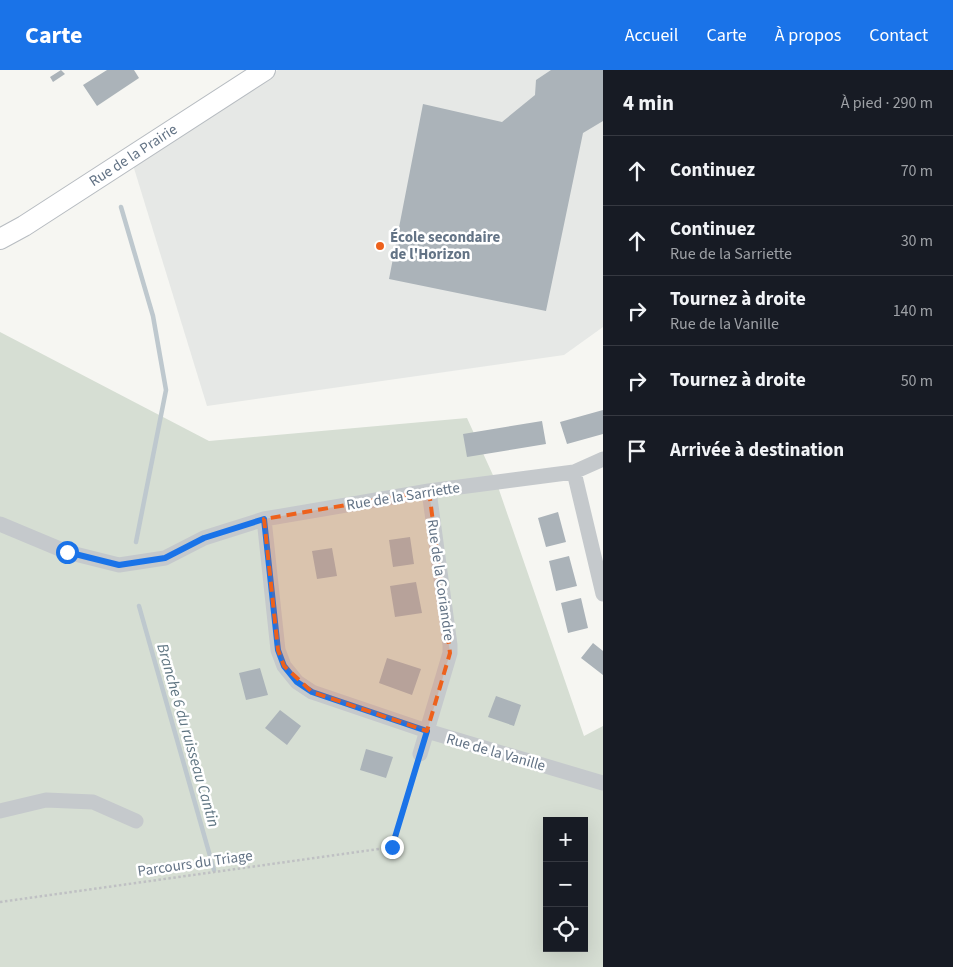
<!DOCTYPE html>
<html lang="fr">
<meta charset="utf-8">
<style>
body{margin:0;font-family:"Source Sans 3",sans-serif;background:#20242c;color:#f1f3f6}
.controls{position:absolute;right:15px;bottom:15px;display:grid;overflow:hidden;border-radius:0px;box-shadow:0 5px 20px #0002}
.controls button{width:45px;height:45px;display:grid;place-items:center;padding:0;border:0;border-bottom:1px solid #363941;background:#171b24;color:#f1f3f6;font:25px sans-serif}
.stop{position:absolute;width:15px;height:15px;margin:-11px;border:4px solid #1a73e8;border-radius:50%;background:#fff}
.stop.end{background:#1a73e8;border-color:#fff;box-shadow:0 1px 5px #0008}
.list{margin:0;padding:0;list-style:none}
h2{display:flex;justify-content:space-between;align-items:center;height:65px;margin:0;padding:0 20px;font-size:21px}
h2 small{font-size:16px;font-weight:400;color:#9ea1a6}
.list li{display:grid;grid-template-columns:32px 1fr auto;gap:15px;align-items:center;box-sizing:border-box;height:70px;padding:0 20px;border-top:1px solid #363941}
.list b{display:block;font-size:19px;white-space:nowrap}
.list p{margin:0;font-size:16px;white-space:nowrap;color:#9ea1a6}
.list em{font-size:16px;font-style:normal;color:#9ea1a6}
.icon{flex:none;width:28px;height:28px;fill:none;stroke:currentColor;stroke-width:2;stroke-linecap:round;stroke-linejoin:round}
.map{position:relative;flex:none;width:603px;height:897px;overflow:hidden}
header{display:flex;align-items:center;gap:30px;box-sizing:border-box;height:70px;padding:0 25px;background:#1a73e8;color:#fff}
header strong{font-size:24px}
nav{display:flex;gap:28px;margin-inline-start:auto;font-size:18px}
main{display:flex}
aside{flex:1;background:#171b24}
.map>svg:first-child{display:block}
.built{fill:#e6e8e6}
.green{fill:#d6ded3;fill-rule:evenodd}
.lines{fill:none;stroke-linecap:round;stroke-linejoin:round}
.stream{stroke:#bec8ce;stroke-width:4.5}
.building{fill:#abb3b9}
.secondary-casing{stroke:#b7bcc1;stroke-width:22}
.path{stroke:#bfc0c3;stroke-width:2.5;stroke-dasharray:2.5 2.5;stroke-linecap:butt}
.street{stroke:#c5c9cc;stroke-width:15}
.secondary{stroke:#fff;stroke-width:20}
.route{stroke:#1a73e8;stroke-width:6}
.marked{fill:#ed611c;fill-opacity:0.2;stroke:#ed611c;stroke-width:4;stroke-dasharray:10 6;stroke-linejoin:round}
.poi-dot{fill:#ed611c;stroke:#fff;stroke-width:2}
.labels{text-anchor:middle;stroke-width:5;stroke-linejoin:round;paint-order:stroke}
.street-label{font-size:15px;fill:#637385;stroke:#fff}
.poi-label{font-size:15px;font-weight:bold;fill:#637385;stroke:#fff;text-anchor:start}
.water-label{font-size:16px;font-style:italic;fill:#5f7582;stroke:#fff}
</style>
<header>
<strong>Carte</strong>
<nav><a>Accueil</a><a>Carte</a><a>À propos</a><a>Contact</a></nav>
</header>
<main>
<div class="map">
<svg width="603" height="897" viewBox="0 0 603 897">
<rect width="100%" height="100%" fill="#f6f6f2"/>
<!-- built -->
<path class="built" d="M278,0H603V257L564,285L207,336L133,95Z"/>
<!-- green -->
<path class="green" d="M0,262L209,371L467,348L497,414L584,666L603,656V897H0ZM547,751H584V878H547Z"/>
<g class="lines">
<!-- stream -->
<path class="stream" d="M121,137L153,246L166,320L136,472
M139,536L214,800"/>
</g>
<!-- building -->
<path class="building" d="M61,0L65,4L53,12L50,7Z
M107,0H134L139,8L97,36L83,15Z
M551,0H603V51L583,63L546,241L389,209L423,34L502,52L535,25L536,10Z
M603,340V364L567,374L560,352Z
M542,351L546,374L467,387L463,364Z
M558,442L566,472L546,477L538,448Z
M410,467L414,494L393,497L389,470Z
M332,478L337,506L317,509L312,481Z
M569,486L577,516L556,521L549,491Z
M416,512L422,543L395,547L390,516Z
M581,528L588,558L568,563L561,533Z
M593,573L603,581V605L581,588Z
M387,588L421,599L412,625L379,613Z
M260,598L268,625L246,630L239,603Z
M496,626L521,635L514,656L488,647Z
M280,640L301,656L287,675L265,658Z
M366,679L393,687L386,708L360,700Z"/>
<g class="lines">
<!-- secondary casing -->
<g class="secondary-casing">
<path id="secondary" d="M0,169L24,156L265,0"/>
</g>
<!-- path -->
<path class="path" d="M0,832L393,777L416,696"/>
<!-- street -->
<path class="street" d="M574,402L603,524
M264,449L278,580L284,596L297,612L312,622L427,661L603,713
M0,454L67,482L119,495L165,488L204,468L264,449L429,421L574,402L603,389
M420,684L450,583V575L429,421
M0,741L46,730L93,732L136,751"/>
<!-- secondary -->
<use href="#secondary" class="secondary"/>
</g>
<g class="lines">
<!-- route -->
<path class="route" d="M67,482L119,495L165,488L204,468L264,449L278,580L284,596L297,612L312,622L427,661L392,777"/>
</g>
<!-- marked area -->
<path class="marked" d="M429,421L450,583L427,661L312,622L284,596L278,580L264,449Z"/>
<!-- markers -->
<circle class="poi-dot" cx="380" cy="176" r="5"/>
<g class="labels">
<!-- street labels -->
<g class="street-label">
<text transform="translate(133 85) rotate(-33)" y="5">Rue de la Prairie</text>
<text transform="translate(403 426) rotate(-9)" y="5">Rue de la Sarriette</text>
<text transform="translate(441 510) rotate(82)" y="5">Rue de la Coriandre</text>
<text transform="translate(496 682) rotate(16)" y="5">Rue de la Vanille</text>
<text transform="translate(195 793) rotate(-8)" y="5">Parcours du Triage</text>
</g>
<!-- poi labels -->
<g class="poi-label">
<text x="390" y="172">École secondaire<tspan x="390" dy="17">de l'Horizon</tspan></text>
</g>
<!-- water labels -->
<g class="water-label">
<text transform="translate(189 665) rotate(74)" y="6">Branche 6 du ruisseau Cantin</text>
</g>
</g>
</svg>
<div class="controls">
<button>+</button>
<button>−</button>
<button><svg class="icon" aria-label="locate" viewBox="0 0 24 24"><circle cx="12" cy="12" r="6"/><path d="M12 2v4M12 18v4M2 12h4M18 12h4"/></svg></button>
</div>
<div class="stop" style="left:67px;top:482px"></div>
<div class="stop end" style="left:392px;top:777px"></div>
</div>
<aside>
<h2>4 min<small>À pied · 290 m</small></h2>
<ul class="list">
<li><svg class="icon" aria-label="ahead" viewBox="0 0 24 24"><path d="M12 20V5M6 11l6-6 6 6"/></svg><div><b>Continuez</b></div><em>70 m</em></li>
<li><svg class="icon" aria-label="ahead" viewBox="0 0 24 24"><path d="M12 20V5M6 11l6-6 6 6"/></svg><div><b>Continuez</b><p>Rue de la Sarriette</p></div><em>30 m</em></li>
<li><svg class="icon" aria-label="right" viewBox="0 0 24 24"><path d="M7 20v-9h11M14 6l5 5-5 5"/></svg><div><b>Tournez à droite</b><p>Rue de la Vanille</p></div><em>140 m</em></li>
<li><svg class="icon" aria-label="right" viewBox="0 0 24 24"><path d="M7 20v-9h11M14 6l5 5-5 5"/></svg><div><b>Tournez à droite</b></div><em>50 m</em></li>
<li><svg class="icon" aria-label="arrive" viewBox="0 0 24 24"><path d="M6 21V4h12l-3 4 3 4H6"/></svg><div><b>Arrivée à destination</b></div></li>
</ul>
</aside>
</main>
